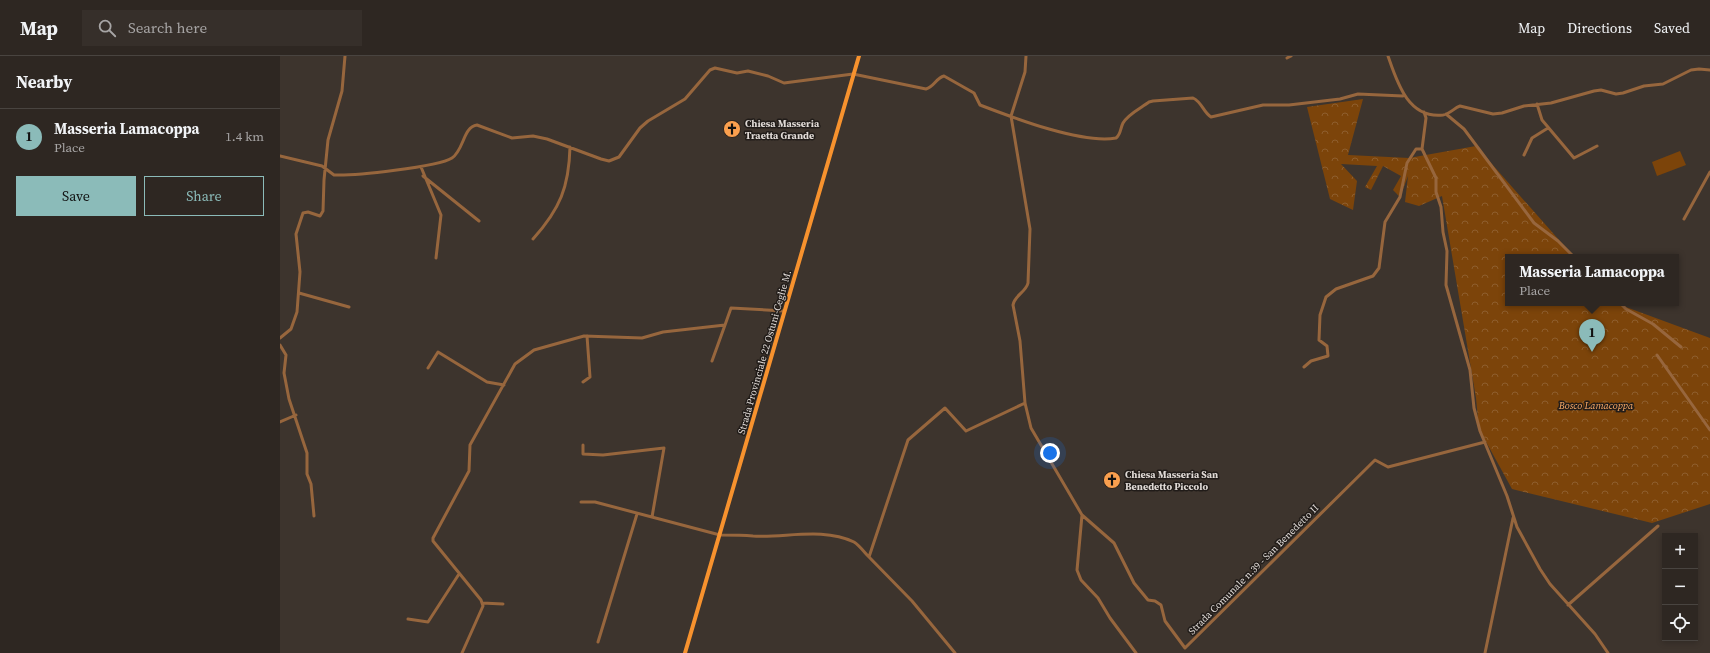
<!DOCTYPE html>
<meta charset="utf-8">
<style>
body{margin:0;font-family:"Source Serif 4",serif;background:#362f2a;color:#f1f3f6}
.controls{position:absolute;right:12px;bottom:12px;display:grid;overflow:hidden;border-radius:0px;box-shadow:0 2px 6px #0003}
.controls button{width:36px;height:36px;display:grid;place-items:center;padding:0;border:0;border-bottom:1px solid #494440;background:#2e2722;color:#f1f3f6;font:20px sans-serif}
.you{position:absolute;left:770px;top:397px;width:14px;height:14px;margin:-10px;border:3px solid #fff;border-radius:50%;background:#1a73e8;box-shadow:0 0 0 6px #1a73e833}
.badge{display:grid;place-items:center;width:26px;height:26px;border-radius:50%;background:#8bbbb9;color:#111;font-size:13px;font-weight:700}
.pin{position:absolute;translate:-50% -33px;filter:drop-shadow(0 1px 2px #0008)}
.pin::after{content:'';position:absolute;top:21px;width:14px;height:12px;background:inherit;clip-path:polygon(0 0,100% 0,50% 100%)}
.popup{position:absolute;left:1225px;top:198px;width:174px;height:52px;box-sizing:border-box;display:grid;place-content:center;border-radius:0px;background:#2e2722;filter:drop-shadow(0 1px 3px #0005);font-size:13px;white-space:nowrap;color:#a7a5a5}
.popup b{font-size:15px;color:#f1f3f6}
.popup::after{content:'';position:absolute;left:50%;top:100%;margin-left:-8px;border:8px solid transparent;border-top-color:#2e2722}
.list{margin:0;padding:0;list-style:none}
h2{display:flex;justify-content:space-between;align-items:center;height:52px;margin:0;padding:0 16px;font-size:17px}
h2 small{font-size:13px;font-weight:400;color:#a7a5a5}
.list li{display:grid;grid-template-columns:26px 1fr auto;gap:12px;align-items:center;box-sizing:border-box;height:56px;padding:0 16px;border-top:1px solid #494440}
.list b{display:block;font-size:15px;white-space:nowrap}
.list p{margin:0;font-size:13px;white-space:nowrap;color:#a7a5a5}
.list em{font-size:13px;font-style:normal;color:#a7a5a5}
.actions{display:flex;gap:8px;padding:12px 16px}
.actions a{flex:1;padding:9px 0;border:1px solid #8bbbb9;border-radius:0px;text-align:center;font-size:14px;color:#8bbbb9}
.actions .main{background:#8bbbb9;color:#111}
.icon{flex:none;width:22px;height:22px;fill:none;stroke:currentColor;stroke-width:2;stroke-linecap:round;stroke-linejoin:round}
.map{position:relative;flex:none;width:1430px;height:597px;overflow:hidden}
header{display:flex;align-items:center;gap:24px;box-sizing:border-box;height:56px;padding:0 20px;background:#2e2722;border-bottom:1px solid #494440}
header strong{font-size:19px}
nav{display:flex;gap:22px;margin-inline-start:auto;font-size:14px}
.search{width:280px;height:36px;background:#362f2a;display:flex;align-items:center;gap:10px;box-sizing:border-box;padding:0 14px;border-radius:0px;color:#a7a5a5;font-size:15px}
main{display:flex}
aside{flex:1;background:#2e2722}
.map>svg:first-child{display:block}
.grass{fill:#7c440a}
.forest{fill:url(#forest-crowns)}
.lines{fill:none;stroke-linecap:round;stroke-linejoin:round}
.minor{stroke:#97663d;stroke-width:3}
.major{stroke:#f7922e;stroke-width:4}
.labels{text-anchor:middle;stroke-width:3;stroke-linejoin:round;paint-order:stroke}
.poi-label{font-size:10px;font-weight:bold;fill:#e0dad6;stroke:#211c19;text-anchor:start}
.street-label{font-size:10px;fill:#e0dad6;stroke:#211c19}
.park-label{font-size:10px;font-style:italic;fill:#fdac68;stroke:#211c19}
</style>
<header>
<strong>Map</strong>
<div class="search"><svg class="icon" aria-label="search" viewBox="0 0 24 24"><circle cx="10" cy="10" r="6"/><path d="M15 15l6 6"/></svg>Search here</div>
<nav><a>Map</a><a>Directions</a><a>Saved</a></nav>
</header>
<main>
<aside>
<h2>Nearby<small></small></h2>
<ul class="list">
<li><span class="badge">1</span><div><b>Masseria Lamacoppa</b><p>Place</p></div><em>1.4 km</em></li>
</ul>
<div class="actions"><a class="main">Save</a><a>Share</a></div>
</aside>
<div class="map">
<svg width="1430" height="597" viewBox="0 0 1430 597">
<defs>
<pattern id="forest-crowns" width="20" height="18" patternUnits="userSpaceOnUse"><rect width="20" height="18" fill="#7c440a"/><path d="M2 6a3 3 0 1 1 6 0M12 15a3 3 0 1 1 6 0" fill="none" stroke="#8e5e2d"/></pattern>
</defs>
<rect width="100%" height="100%" fill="#3d342d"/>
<!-- grass -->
<path class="grass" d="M1400,95L1406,109L1377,120L1372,106Z"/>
<!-- forest -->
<path class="forest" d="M1083,43L1068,99L1129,102L1196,90L1294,201H1228V247H1335L1430,282V448L1372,467L1232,433L1199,373L1196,342L1162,140L1139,150L1125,146L1128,120L1120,141L1113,134L1121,120L1103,110L1091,134L1085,131L1097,110L1061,108L1077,125L1073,154L1050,143L1027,51Z"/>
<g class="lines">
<!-- minor -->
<path class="minor" d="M746,0L745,16L731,60L750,173L748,227C746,236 734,240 733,249L740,285L745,347L751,372L802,459L797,514L801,524L818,542L830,562L856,597
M1108,0C1117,26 1128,63 1163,59C1170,58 1174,52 1180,50L1213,58L1222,57L1244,50L1271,47L1314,35L1321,34L1336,38L1343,37L1364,30L1383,28L1411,14L1419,13L1430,14
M1007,2L1011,0
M1257,48L1262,64L1294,102L1317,90
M1144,56L1146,62L1142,93L1156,122V136L1161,151L1163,176L1167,195L1166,229L1190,314L1194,352L1200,375L1227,440L1237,471L1260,513L1270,528L1315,578L1328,597
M1166,58L1184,73L1254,167L1278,185L1294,201
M1244,99L1252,82L1268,72
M0,100L42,110L54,119C73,120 158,111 172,102C184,94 183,71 197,69L232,82L253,80L267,83L321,103L329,105L339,101L360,72L368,65L405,43L430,14L435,12L457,17L468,15L488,20L504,27L573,18L646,33C654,31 656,22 664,20L694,37L700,49C734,62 801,88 836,82C841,78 840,73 843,67C848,58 861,52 869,46L873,45L913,42C922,46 923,56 931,61L983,49H1009L1060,43L1078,38L1123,40
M141,111L161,159L156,202
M143,120L199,165
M1404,163L1430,116
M253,183C280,153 289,131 290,91
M19,237L69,251
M1340,247L1346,253L1373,268L1401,291
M0,282L11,273L17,256L20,216L16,178L23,157L28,156L40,160L43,155L44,124L48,84L62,35L65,0
M0,289L6,299L4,317L9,343L27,397V418L31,428L34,460
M1377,299L1430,374
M432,305L445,269
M1024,311L1031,305L1048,300L1047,290L1039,284L1040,259L1046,241L1056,233L1093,220L1099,212L1105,166L1120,141L1127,107L1136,93H1142
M148,312L158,296L207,326L224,329
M303,326L310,321L307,280
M0,366L16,359
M303,389V398L323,399L384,392L372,461
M301,446H315L440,479C451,479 462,479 473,480C505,482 543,471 574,486C579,489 585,497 589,501L628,384L665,352L686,375L745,347
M802,459L834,487L854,527L868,544L875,545L881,549L885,565L905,592L1095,404L1108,411L1205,386
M589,501L632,545L675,597
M202,547L223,548
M1288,549L1378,470
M128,563L148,566L179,518
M318,586L357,458
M182,597L203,550L201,544L153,485V482L189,415L190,389L235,308L254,294L304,280L362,282L383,276L445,269L451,252L504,255
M1205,597L1233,462"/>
<!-- major -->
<path class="major" d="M405,597L579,0"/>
</g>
<!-- icons -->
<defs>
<g id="church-disc" transform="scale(0.9)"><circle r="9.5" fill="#fa9f4e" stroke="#211c19"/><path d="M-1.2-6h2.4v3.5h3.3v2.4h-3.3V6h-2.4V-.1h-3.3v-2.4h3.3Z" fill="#111"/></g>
</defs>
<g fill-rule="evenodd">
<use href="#church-disc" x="452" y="73"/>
<use href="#church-disc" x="832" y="424"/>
</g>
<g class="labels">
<!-- poi labels -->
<g class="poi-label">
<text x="465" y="71">Chiesa Masseria<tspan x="465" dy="12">Traetta Grande</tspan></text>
<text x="845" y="422">Chiesa Masseria San<tspan x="845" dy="12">Benedetto Piccolo</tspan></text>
</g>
<!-- street labels -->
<g class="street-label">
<text transform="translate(484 296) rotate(-74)" y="4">Strada Provinciale 22 Ostuni-Ceglie M.</text>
<text transform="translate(973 513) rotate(-45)" y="4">Strada Comunale n.39 - San Benedetto II</text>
</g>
<!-- park labels -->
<g class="park-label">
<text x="1316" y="353">Bosco Lamacoppa</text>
</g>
</g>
</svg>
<div class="controls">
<button>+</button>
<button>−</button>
<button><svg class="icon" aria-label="locate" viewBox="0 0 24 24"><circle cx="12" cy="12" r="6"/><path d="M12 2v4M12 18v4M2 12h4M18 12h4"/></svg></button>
</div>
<div class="you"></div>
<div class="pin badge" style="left:1312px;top:296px">1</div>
<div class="popup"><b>Masseria Lamacoppa</b>Place</div>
</div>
</main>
